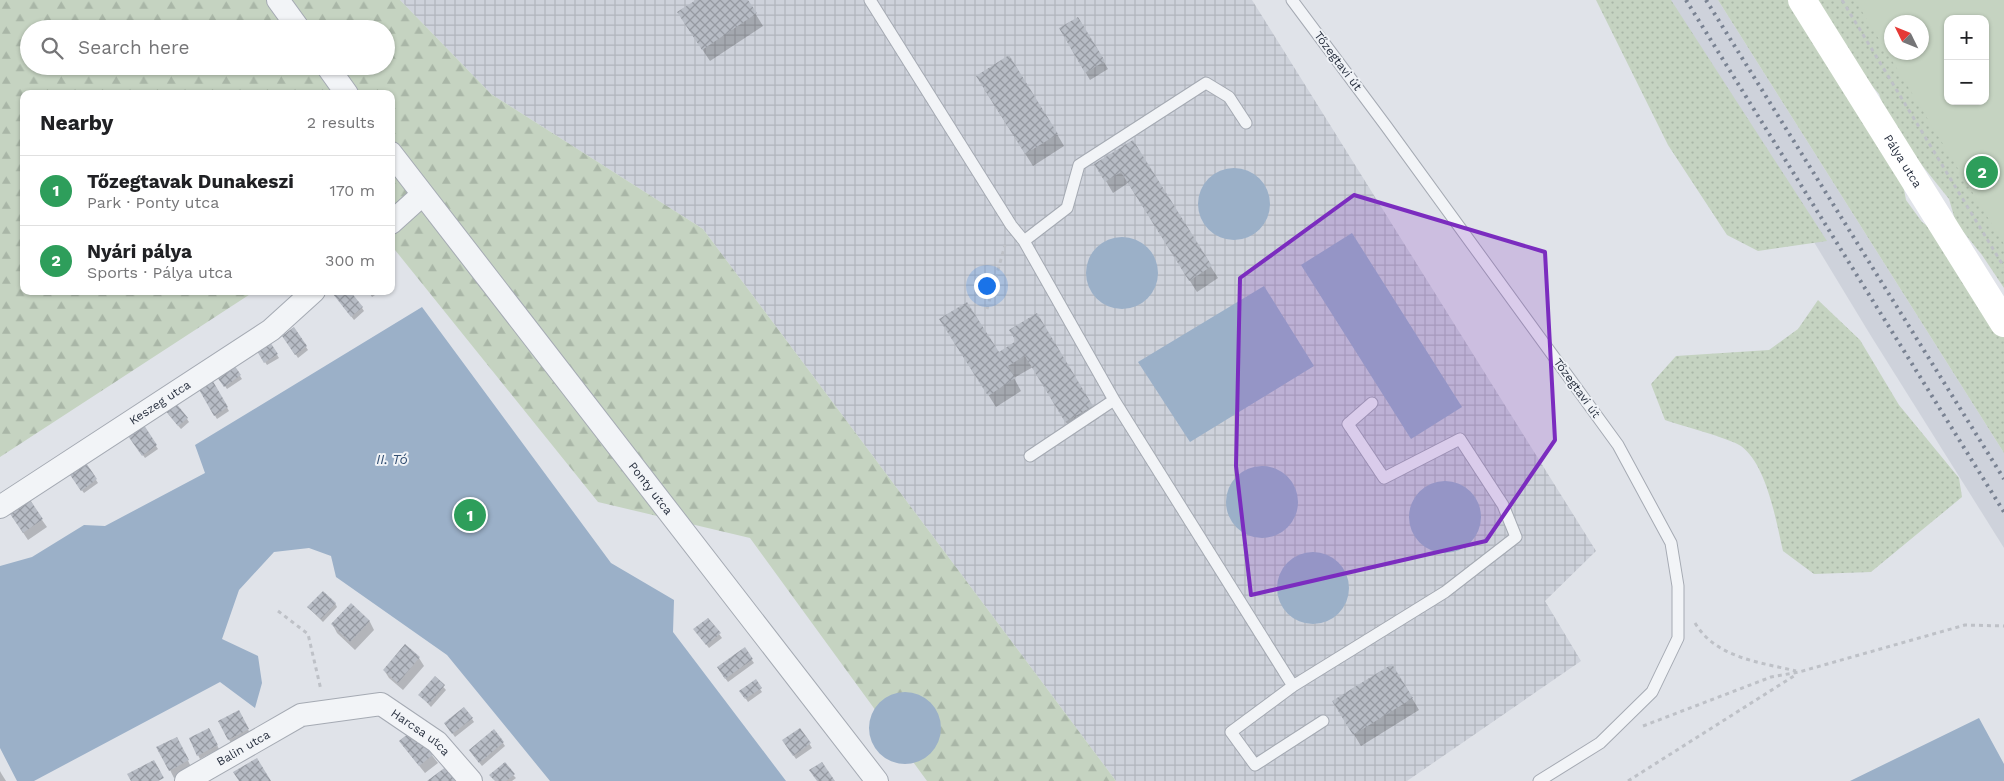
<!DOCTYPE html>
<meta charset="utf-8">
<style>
body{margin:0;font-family:"Work Sans",sans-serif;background:#f2f2f2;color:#202124}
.controls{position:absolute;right:15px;top:15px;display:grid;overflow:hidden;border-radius:10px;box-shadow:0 1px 4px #0004}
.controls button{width:45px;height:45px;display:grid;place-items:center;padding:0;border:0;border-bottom:1px solid #e0e0e0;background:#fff;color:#202124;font:25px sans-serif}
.compass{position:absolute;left:1884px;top:15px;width:45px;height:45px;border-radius:50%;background:#fff;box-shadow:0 1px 4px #0004;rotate:313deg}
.you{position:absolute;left:986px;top:285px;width:18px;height:18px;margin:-12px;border:4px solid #fff;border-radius:50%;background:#1a73e8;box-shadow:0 0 0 8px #1a73e833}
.badge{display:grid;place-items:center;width:32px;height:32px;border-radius:50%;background:#0b8043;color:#fff;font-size:16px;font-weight:700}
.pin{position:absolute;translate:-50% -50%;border:2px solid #fff;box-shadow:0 1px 5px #0006}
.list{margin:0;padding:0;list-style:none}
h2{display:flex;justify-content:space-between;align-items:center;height:65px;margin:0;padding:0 20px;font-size:21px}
h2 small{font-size:16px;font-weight:400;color:#757577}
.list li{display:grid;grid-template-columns:32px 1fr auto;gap:15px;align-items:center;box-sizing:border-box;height:70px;padding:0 20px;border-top:1px solid #e0e0e0}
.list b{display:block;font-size:19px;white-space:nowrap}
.list p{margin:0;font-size:16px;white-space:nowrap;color:#757577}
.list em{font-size:16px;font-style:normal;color:#757577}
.icon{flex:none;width:28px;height:28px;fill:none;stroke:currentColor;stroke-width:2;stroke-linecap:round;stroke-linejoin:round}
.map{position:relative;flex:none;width:2004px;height:781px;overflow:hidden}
.search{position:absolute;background:#fff;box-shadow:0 1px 4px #0004;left:20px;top:20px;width:375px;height:55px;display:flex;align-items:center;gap:12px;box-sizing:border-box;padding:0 18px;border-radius:28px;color:#757577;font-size:19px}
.panel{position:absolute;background:#fff;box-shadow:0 1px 4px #0004;left:20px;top:90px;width:375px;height:205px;border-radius:10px}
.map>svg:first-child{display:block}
.built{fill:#ced2db}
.industrial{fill:url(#industrial-grid)}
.grass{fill:url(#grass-dots)}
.forest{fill:url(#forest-firs);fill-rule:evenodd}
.pitch{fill:#c5d3c1;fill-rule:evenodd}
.water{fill:#9bb0c8}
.shadow{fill:#0003}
.building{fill:url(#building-cross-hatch)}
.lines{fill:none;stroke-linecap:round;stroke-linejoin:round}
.lane-casing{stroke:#a5aab3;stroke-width:13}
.street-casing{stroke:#a5aab3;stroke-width:24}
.path{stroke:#bec1c7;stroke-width:3;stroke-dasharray:4 4;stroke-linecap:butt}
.lane{stroke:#f2f4f7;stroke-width:11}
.street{stroke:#f2f4f7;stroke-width:22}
.secondary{stroke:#fff;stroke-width:28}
.rail{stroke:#798292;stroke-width:4;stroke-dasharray:2.5 5;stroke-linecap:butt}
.marked{fill:#7b2cbf;fill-opacity:0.2;stroke:#7b2cbf;stroke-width:4;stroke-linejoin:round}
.labels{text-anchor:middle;stroke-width:4;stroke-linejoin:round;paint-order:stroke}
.street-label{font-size:12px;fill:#293140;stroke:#eff2f6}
.water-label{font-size:14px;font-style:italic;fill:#334f73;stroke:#eff2f6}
</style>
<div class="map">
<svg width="2004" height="781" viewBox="0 0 2004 781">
<defs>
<pattern id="industrial-grid" width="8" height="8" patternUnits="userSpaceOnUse" patternTransform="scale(1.25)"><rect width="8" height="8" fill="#ced2db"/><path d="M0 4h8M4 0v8" fill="none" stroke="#b1b5bd"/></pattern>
<pattern id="grass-dots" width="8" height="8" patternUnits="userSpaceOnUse" patternTransform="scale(1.25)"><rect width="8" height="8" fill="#c5d3c1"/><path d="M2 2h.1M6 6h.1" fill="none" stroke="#a9b6a7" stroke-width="1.8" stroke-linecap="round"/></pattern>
<pattern id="forest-firs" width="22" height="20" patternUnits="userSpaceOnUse" patternTransform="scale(1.25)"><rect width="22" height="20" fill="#c5d3c1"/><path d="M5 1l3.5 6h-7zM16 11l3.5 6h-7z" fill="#a9b6a7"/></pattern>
<pattern id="building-cross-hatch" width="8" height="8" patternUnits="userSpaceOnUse" patternTransform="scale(1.25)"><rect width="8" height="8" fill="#b7bcc5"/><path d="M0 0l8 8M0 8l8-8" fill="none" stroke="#9599a1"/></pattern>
</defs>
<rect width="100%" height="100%" fill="#e0e3e9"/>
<!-- built -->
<path class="built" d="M1667,0H1718L2004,453V548L1871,336Z"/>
<!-- industrial -->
<path class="industrial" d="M400,0H1252L1596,551L1545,601L1581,661L1407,781H1116L703,229L491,94Z"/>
<!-- grass -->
<path class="grass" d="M1596,0H1671L1827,241L1758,251L1727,235L1668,145Z
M1718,0H1793L1901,174L1906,200L1922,222L1948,241L2004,325V453Z
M1815,0H1885L1892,52L1948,101L2004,194V288L1982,255L1956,223L1949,199L1889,124L1879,94L1821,27Z
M1818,300L1860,340L1899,405L1959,478L1962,497L1871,572L1814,574L1783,551C1776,521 1767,465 1741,446C1729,438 1682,426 1665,420L1651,384L1676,356L1769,350L1798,329Z"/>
<!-- forest -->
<path class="forest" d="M0,0H400L491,94L703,229L1116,781H927L750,538L598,502L391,245V94H24V291H255L0,457ZM29,29H386V66H29Z"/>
<!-- pitch -->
<path class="pitch" d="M1855,0H2004V244ZM1948,19H1985V101H1948ZM1892,22H1922V52H1892Z"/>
<!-- water -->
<path class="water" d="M1198 204a36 36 0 1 1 72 0a36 36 0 1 1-72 0Z
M1352,233L1462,407L1411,439L1301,265Z
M1086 273a36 36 0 1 1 72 0a36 36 0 1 1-72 0Z
M1264,286L1314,366L1190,442L1138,362Z
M422,307L611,563L674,600L673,632L786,781H550L447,655L336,577L331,556L309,548L274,552L239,590L222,639L258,656L262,683L255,708L220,682L34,781H17L0,748V566L32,557L84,525L105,526L205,473L195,445Z
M1226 502a36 36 0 1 1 72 0a36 36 0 1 1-72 0Z
M1409 517a36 36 0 1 1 72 0a36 36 0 1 1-72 0Z
M1277 588a36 36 0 1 1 72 0a36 36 0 1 1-72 0Z
M869 728a36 36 0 1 1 72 0a36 36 0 1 1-72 0Z
M1979,718L2004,764V781H1850Z"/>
<!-- shadow -->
<path class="shadow" d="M698,0H747L763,26L710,61L686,25Z
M1078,18L1108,69L1090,80L1060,29Z
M984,89L1057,134L1064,146L1033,166Z
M1132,141L1218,278L1197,292L1128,183L1113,193L1103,176Z
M368,291H381L372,297Z
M337,298L362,308L364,311L354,320Z
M294,329L308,350L298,358L286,339Z
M948,331L999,354L1018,342L1092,406L1099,418L1073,434L1033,367L1014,378L1021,391L996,407Z
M270,344L279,358L267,365L258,351Z
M232,364L242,379L227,389L217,374Z
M211,380L229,411L217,419L198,387Z
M168,414L187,419L189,422L181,429Z
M141,424L158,449L145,458L130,437Z
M82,459L98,483L84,493L69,473Z
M12,516L42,520L47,527L28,540Z
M335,603L337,607L323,622L309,608Z
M351,605L370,622L374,630L355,650L337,633L333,625Z
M708,619L722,638L709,648L697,633Z
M405,646L419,658L424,666L403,690L389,678L384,670Z
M744,649L754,663L728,682L720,671Z
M435,678L446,690L431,707L420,695Z
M755,681L762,692L748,702L741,691Z
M1412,698L1419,710L1361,746L1341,713Z
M238,712L250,733L231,743L219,722Z
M472,719L474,722L455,737L448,727Z
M209,729L219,749L200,759L190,739Z
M800,729L812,748L796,759L786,744Z
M413,731L438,763L425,773L400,742Z
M503,743L505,746L482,766L470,751Z
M181,746L192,769L174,778L170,770Z
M0,771L1,773L6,781H0Z
M513,775L516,778L512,781H495Z"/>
<!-- building -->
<path class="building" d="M696,0H748L757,13L702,50L677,12Z
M1078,17L1105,61L1085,73L1059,28Z
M1009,55L1058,134L1025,154L976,76Z
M1133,140L1212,266L1189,281L1121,172L1105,182L1094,164Z
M337,291H350L363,307L351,317L333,294Z
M967,302L999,352L1016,341L1009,330L1037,313L1093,406L1065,422L1025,356L1008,366L1015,378L988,396L939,319Z
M294,327L307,346L295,355L282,336Z
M270,342L278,354L264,363L257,351Z
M232,362L241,375L224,387L215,374Z
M211,378L228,407L214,416L197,386Z
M175,402L188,418L178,426L165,410Z
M142,422L157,445L142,456L126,433Z
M82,457L97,479L81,491L66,469Z
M26,494L43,519L23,533L6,508Z
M323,591L336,603L321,619L307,607Z
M351,603L370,621L350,642L331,624Z
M708,618L721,633L706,645L693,629Z
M405,644L420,657L398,683L383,670Z
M745,647L753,659L725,679L717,667Z
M1392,664L1413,698L1353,735L1332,701Z
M435,676L445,685L429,704L418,695Z
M756,679L762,688L745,699L739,691Z
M464,707L473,718L452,734L444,723Z
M239,710L249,729L228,740L218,721Z
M209,728L218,745L197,756L189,738Z
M800,728L811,743L793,756L782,740Z
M494,729L504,742L479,763L469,750Z
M413,730L434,754L419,766L399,741Z
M177,737L189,760L169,771L156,747Z
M257,758L271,781H239L233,772Z
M154,760L164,778L158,781H131L127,774Z
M505,762L515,774L506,781H495L489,775Z
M822,762L835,781H817L809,770Z
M447,766L459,781H427Z"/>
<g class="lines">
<!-- lane casing -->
<g class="lane-casing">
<path id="lane" d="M870,0L1011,225L1024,241
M1292,0L1386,126L1618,445L1671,543L1678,586V638L1652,692L1600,743L1539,781
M1114,400L1024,241L1067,208L1079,165L1206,83L1229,97L1246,123
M1030,456L1114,400L1293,686
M1323,721L1255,765L1231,732L1293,686L1445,592L1516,537L1503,505L1460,439L1384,478L1348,424L1372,403"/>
</g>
<!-- street casing -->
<g class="street-casing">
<g id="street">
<path d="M278,0L299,29"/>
<path d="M327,66L347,94"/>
<path id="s1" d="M391,153L877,781"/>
<path d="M391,223L422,195"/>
<path id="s2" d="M0,507L271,330L314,291"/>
<path id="s3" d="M186,781L301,715L381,704L437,742L471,781"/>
</g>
</g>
<!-- path -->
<path class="path" d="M1842,0L2004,267
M987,309L1005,245
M278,611L308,634L321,690
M1695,623C1716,658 1759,662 1796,671
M1643,726L1771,677L1799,672L1965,625L2004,626
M1628,781L1797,674"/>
<!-- lane -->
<use href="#lane" class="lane"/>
<!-- street -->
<use href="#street" class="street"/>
<!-- secondary -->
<path class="secondary" id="s4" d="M1802,0L2004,323"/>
<!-- rail -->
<path class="rail" d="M1686,0L2004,512
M1706,0L2004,479"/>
</g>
<!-- marked area -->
<path class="marked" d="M1354,195L1545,252L1555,440L1486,541L1251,595L1236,466L1240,278Z"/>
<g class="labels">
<!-- street labels -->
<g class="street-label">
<text transform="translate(1338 61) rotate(53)" y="4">Tőzegtavi út</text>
<text dy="4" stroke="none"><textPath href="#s4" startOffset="190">Pálya utca</textPath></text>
<text transform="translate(1577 388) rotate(54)" y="4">Tőzegtavi út</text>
<text dy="4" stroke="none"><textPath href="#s2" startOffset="191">Keszeg utca</textPath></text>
<text dy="4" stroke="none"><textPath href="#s1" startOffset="424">Ponty utca</textPath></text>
<text dy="4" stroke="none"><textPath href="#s3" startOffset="262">Harcsa utca</textPath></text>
<text dy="4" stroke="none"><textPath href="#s3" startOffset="66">Balin utca</textPath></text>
</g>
<!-- water labels -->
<g class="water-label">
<text x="392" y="464">II. Tó</text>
</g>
</g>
</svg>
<div class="controls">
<button>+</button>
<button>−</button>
</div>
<svg class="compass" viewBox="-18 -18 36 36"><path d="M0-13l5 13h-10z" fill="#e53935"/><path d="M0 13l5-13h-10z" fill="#757577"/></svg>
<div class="you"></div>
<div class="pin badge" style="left:470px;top:515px;background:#2e9e5b">1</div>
<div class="pin badge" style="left:1982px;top:172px;background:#2e9e5b">2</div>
<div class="search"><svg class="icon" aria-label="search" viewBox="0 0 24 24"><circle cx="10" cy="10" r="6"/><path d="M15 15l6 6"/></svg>Search here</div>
<section class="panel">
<h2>Nearby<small>2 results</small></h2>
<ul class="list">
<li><span class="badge" style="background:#2e9e5b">1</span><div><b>Tőzegtavak Dunakeszi</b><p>Park · Ponty utca</p></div><em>170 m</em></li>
<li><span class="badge" style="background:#2e9e5b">2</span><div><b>Nyári pálya</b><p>Sports · Pálya utca</p></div><em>300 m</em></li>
</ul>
</section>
</div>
